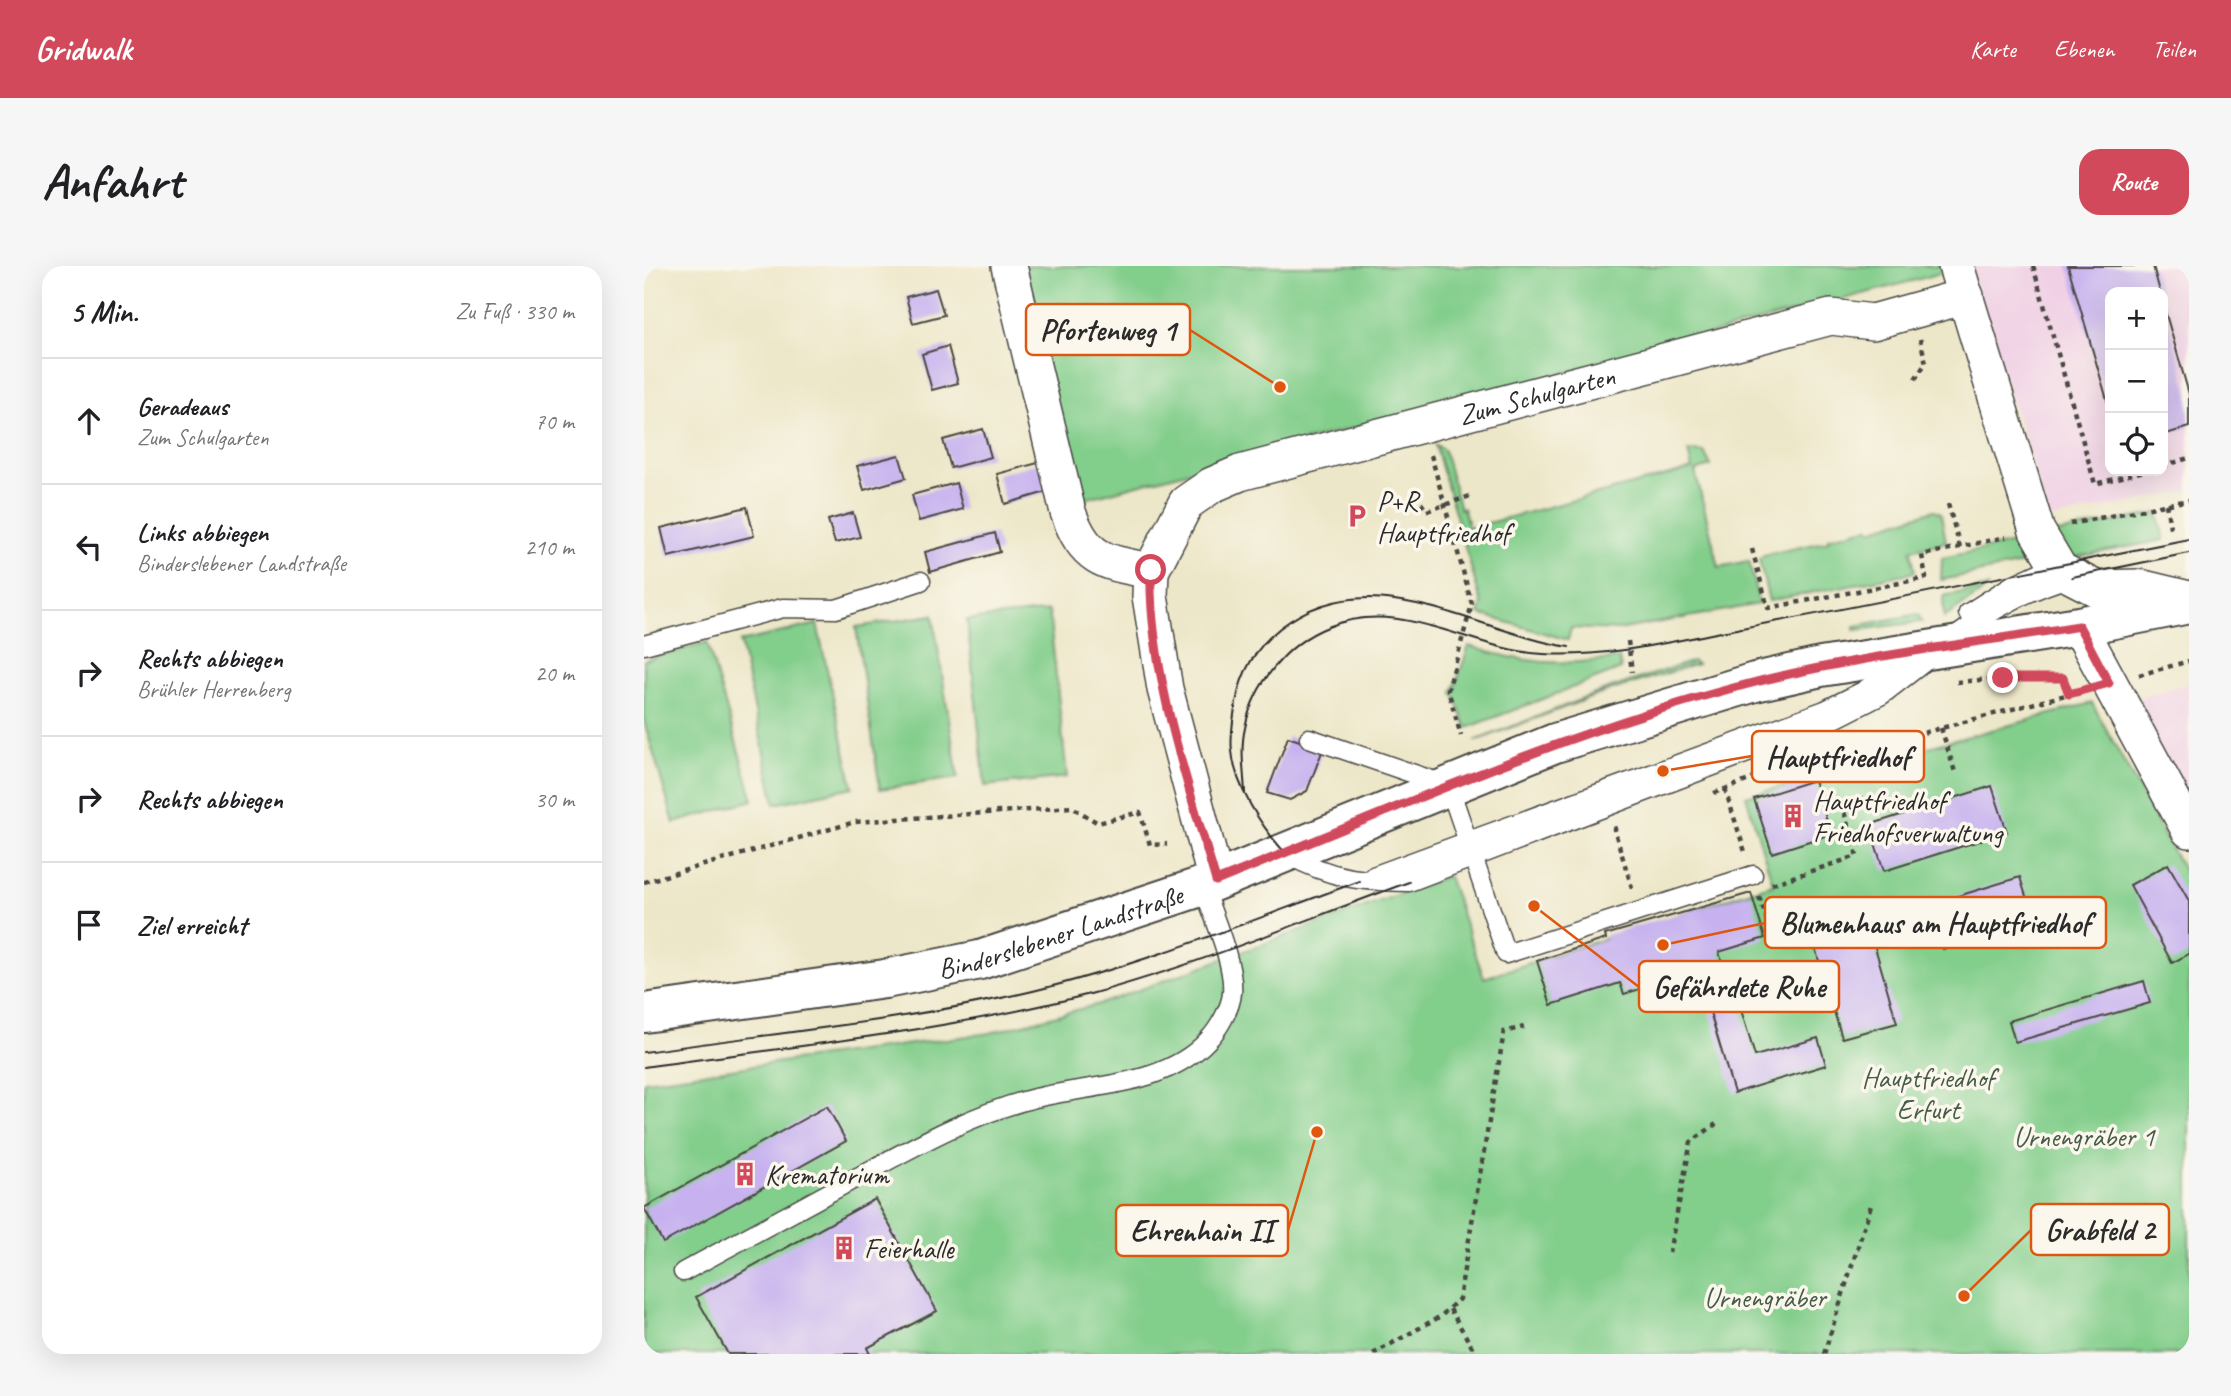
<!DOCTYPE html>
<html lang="de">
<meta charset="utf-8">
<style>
body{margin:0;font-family:Caveat,sans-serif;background:#f6f6f6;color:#202124}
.controls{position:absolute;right:21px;top:21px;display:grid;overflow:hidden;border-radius:14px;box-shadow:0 7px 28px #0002}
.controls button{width:63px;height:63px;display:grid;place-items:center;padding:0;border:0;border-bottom:2px solid #e0e0e0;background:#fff;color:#202124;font:35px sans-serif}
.stop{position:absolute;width:21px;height:21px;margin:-16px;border:5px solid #d1495b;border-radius:50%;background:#fff}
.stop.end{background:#d1495b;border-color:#fff;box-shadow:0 2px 7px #0008}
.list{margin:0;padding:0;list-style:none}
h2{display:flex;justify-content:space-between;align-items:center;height:91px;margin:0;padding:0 28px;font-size:30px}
h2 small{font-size:23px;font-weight:400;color:#757577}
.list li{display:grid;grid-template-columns:46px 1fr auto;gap:21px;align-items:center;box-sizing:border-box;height:126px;padding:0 28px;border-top:2px solid #e0e0e0}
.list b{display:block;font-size:26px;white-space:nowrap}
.list p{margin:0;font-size:23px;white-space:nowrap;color:#757577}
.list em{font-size:23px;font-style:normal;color:#757577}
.icon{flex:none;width:38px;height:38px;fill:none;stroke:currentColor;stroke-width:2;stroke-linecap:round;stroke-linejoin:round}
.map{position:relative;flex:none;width:1545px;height:1088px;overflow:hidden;border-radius:21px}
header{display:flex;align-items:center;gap:42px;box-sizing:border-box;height:98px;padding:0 35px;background:#d1495b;color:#fff}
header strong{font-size:33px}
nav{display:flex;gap:38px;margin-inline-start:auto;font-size:24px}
.intro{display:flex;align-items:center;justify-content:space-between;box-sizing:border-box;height:168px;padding:0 42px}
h1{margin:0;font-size:49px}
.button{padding:18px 32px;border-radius:21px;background:#d1495b;color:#fff;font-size:24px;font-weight:700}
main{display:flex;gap:42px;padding:0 42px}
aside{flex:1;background:#fff;border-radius:21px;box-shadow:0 7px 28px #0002}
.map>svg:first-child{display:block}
.built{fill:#f0d0e5;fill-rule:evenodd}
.green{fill:#82ce8b;stroke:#567c5b;stroke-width:2}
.building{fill:#c7b2ef}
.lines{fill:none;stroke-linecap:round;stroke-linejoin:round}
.service-casing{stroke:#484743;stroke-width:21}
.minor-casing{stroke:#484743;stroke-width:38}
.secondary-casing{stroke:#484743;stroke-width:42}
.path{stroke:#484743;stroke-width:4.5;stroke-dasharray:5 5;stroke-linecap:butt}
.service{stroke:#fff;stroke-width:18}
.minor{stroke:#fff;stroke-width:35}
.secondary{stroke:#fff;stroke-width:38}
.tram{stroke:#2b2b2b;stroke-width:2}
.route{stroke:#d1495b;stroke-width:9}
.labels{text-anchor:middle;stroke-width:7;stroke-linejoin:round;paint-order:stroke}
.street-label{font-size:28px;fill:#2b2b2b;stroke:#fbf7ec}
.poi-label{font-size:28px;fill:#2b2b2b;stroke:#fbf7ec;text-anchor:start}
.park-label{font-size:28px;fill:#455c48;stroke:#fbf7ec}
.leader{fill:none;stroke:#df570e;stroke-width:2.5}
.callout-dot{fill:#df570e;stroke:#fbf7ec;stroke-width:2.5}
.callout{fill:#fbf7ec;stroke:#df570e;stroke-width:2.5}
.callout-label{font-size:30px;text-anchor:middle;font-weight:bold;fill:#2b2b2b}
</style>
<header>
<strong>Gridwalk</strong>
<nav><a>Karte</a><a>Ebenen</a><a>Teilen</a></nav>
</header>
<div class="intro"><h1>Anfahrt</h1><a class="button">Route</a></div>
<main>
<aside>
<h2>5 Min.<small>Zu Fuß · 330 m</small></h2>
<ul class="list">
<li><svg class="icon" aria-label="ahead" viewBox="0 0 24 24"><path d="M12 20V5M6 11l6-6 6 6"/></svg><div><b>Geradeaus</b><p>Zum Schulgarten</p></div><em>70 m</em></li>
<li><svg class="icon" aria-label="left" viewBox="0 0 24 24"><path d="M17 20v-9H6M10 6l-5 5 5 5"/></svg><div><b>Links abbiegen</b><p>Binderslebener Landstraße</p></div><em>210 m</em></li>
<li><svg class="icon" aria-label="right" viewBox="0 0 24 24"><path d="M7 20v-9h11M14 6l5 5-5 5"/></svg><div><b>Rechts abbiegen</b><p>Brühler Herrenberg</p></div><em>20 m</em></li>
<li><svg class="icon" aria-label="right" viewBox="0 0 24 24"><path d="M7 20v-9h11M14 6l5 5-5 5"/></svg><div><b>Rechts abbiegen</b></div><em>30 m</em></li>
<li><svg class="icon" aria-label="arrive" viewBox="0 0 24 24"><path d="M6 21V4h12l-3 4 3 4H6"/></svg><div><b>Ziel erreicht</b></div></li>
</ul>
</aside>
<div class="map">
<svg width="1545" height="1088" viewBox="0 0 1545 1088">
<rect width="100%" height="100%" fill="#fbf7ec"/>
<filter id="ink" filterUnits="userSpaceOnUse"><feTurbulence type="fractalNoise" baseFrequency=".0143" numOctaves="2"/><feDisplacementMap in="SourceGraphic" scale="14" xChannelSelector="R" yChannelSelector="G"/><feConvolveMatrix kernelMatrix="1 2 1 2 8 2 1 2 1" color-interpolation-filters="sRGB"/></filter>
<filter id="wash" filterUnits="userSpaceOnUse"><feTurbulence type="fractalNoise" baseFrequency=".00686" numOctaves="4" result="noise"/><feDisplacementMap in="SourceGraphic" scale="28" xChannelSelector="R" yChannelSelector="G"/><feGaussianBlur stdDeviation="1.57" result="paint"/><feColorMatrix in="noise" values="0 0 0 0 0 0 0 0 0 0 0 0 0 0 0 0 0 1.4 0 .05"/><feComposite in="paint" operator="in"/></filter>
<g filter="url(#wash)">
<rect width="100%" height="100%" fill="#ede7c9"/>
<!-- built -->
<path class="built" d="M1325,0H1545V225L1406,253ZM1466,26H1519V205H1466Z
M1545,417V541L1488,434Z"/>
<!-- green -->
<path class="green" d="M377,0H1300L1302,6L433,235Z
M791,178L800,184L816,243L819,242L825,262L1048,203L1044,185L1060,186L1067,200L1051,205L1075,301L1105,295L1115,338L974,364L927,362L924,374L835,348L838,339Z
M1290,244L1297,247L1302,276L1267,284L1271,306L1125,335L1115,293L1120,289L1185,275L1184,272L1226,261L1227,264Z
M1514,247L1520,274L1421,293L1409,268Z
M1380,275L1384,284L1378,298L1297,314L1298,292Z
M1345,321L1300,352L1299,330Z
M405,345L423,511L341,520L323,354Z
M1274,348L1278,356L1211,364V360Z
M289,349L314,512L236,523L212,361Z
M173,358L209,521L131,538L96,376Z
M63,376L109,534L30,557L0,455V394Z
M825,380C879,398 918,400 975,392L977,403L823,462L809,426Z
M1049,395L1053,398L962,426L831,475L961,424Z
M1448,437L1545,615V1088H0V815L346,767L459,737L804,610L840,712L1129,618L1102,530Z"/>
<g id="blocks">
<!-- building -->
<path class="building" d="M1424,0H1509L1516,26H1466V144Z
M292,23L300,49L269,57L262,31Z
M1519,38L1545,128V161L1519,169Z
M304,80L314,117L288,124L278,88Z
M339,163L347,191L307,202L299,174Z
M255,189L262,212L220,224L213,200Z
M394,197L402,226L361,238L353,208Z
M312,217L319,243L275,255L268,229Z
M103,241L110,270L24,291L17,262Z
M209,247L216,271L191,277L184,254Z
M351,267L356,286L286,306L281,286Z
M644,471L679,483L663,525L646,534L623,527Z
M1170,514L1187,568L1128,587L1110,533Z
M1348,520L1363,566L1240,605L1225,559Z
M1524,598L1545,635V688L1528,697L1486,619Z
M1376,611L1390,656L1299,683L1285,639Z
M1107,627L1121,672L1075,686L1083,712L1087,711L1111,790L1174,772L1182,799L1090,827L1058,719L1061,718L1057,704L980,728L976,717L907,739L893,695L962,673L961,669Z
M1219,640L1253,757L1198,772L1163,655Z
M1500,715L1506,737L1371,776L1365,755Z
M183,840L202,875L19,977L0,942Z
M231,933L293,1045L223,1082L226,1088H84L52,1031Z"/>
</g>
</g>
<g filter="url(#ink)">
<use href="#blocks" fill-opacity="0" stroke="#484743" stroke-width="2"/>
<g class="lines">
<!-- service casing -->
<g class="service-casing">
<path id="service" d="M1324,347L1368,319L1412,299
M1311,371C1347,344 1384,323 1428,311
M0,379L139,342L192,343L277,315
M665,472L805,520L862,688L1109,609
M644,589C689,613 715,615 765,616L1185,456L1238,429L1287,391
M729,610L1181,444L1219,425L1260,396
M39,1006C97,975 154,943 212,912C269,881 327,848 391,832C448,818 521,821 564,774C574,764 587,742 588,727C591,698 568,648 559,620"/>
</g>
<!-- minor casing -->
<g class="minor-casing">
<g id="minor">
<path d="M365,0L424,246C441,294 459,296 507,305"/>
<path d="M1312,0L1393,265L1416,304L1451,322L1495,321L1545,333"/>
<path d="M1435,360L1545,564"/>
<path id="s1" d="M572,615L521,423L506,330L507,305L542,237L568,219L596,207L1187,51L1229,56L1322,30"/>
</g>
</g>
<!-- secondary casing -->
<g class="secondary-casing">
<g id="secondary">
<path id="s2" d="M0,747L241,713L336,694L559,620L911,477L1111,416L1177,401L1435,360L1545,338"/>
</g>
</g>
<!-- path -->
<path class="path" d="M1389,0L1451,218L1500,205
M1543,0L1545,5
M1271,113L1282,97L1276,73
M787,189L828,338L804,424L817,470
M1519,200L1545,192
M777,237L783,245L826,230
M1304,238L1316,281
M1522,238L1527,267
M1426,258L1545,234
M1108,283L1124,342L1282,312L1278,289L1362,271
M984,375L988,406
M1495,409L1545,395
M1313,416L1359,412H1419L1425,428L1436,425
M1297,462L1311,506
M1081,523L1102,589
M1070,527L1186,484H1215L1425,428
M973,562L970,563L989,625
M0,616L211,556L428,541L454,557L496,546L506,579L523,578
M1128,618L1213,590L1198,539L1232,529
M1115,631L1128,668
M1025,987L1047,876L1072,858
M806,1043L832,1088
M729,1088L797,1050L815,1033L860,766L880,761
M1180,1088L1227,939"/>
<!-- service -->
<use href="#service" class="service"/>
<!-- minor -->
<use href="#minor" class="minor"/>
<!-- secondary -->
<use href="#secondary" class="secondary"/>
<!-- tram -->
<path class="tram" d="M1428,311L1545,287
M601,527C600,506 596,483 601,462C609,419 643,377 684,361C758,330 826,384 899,388C967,392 1037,373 1103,361C1251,334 1398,302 1545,273
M641,587C618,561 591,521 588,485C586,470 589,453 592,437C597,406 611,382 636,362C727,291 830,366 925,381
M0,786C129,767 261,755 389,725C501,698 608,654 716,615
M0,801C151,780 303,765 450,727C554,699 663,653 765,616"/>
</g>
</g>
<g class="lines" filter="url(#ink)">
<!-- route -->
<path class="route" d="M507,304C504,402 545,521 572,615C751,543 926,463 1112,416C1218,389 1328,378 1435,360L1465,417L1425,428L1419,412H1359"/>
</g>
<!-- icons -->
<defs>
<g id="parking-bare" transform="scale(1.89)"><path d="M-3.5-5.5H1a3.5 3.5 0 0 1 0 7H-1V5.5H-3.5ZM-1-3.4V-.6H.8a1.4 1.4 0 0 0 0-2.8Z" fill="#d1495b" stroke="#fbf7ec" stroke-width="2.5" paint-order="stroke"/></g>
<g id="building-bare" transform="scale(1.89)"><path d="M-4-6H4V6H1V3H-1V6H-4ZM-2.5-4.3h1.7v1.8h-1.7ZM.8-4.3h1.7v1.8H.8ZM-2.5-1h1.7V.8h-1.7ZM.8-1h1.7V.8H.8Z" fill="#d1495b" stroke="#fbf7ec" stroke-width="2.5" paint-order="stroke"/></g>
</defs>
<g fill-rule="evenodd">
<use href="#parking-bare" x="713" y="250"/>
<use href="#building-bare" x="1149" y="550"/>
<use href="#building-bare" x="101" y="908"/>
<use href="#building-bare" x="200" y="982"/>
</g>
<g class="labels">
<!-- street labels -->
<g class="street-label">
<text dy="10" stroke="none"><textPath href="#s1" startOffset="763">Zum Schulgarten</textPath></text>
<text dy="10" stroke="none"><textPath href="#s2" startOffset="425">Binderslebener Landstraße</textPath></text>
</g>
<!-- poi labels -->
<g class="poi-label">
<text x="733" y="244">P+R<tspan x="733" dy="32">Hauptfriedhof</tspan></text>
<text x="1169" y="544">Hauptfriedhof<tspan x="1169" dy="32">Friedhofsverwaltung</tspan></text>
<text x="121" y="918">Krematorium</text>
<text x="220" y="992">Feierhalle</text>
</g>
<!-- park labels -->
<g class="park-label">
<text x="1284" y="821">Hauptfriedhof<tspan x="1284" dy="32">Erfurt</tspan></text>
<text x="1440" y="880">Urnengräber 1</text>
<text x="1121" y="1041">Urnengräber</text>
</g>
</g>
<!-- callouts -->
<path class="leader" d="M636 121L546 64M1019 505L1108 490M1019 679L1121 657M890 640L995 721M1320 1030L1387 964M673 866L644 964"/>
<g class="callout-dot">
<circle cx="636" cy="121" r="7"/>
<circle cx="1019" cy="505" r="7"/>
<circle cx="1019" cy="679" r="7"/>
<circle cx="890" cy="640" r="7"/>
<circle cx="1320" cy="1030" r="7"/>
<circle cx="673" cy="866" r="7"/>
</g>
<g class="callout">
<rect x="382" y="38" width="164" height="51" rx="7"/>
<rect x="1108" y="465" width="172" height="51" rx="7"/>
<rect x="1121" y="631" width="341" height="51" rx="7"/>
<rect x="995" y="695" width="200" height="51" rx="7"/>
<rect x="1387" y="938" width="138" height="51" rx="7"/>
<rect x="472" y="939" width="172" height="51" rx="7"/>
</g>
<g class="callout-label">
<text x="464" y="74">Pfortenweg 1</text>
<text x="1194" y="501">Hauptfriedhof</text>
<text x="1291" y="667">Blumenhaus am Hauptfriedhof</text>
<text x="1095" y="731">Gefährdete Ruhe</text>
<text x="1456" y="974">Grabfeld 2</text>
<text x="558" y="975">Ehrenhain II</text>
</g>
</svg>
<div class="controls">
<button>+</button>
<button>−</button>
<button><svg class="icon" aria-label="locate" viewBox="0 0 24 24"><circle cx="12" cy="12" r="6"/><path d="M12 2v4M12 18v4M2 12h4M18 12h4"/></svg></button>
</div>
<div class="stop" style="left:507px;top:304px"></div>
<div class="stop end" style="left:1359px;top:412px"></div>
</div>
</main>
